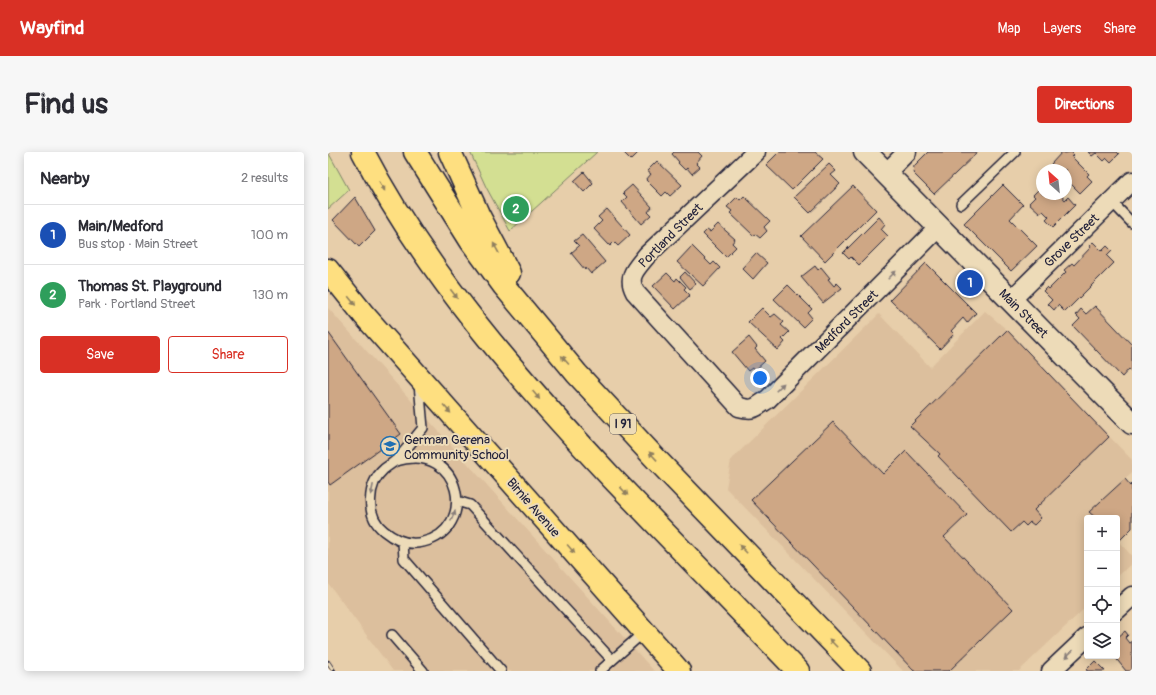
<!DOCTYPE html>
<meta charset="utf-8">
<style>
body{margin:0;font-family:Pangolin,sans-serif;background:#f7f7f7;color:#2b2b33}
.controls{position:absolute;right:12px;bottom:12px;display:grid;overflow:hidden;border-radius:4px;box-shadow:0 2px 10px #0003}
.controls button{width:36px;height:36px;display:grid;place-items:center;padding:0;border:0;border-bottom:1px solid #e1e1e2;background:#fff;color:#2b2b33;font:20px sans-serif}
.compass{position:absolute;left:708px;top:12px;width:36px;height:36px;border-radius:50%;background:#fff;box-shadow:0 2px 10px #0003;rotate:333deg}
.you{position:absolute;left:432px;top:226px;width:14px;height:14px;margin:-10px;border:3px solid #fff;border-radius:50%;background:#1a73e8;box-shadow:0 0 0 6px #1a73e833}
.badge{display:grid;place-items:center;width:26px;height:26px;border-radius:50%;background:#d93025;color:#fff;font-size:13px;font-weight:700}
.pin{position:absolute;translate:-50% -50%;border:2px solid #fff;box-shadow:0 1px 4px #0006}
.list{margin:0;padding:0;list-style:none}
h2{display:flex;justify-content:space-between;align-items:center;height:52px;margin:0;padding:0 16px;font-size:17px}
h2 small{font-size:13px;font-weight:400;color:#7c7c81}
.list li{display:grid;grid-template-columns:26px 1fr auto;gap:12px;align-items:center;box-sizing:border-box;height:60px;padding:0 16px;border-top:1px solid #e1e1e2}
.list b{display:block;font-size:15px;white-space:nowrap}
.list p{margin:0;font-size:13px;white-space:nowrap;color:#7c7c81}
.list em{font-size:13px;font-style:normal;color:#7c7c81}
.actions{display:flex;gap:8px;padding:12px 16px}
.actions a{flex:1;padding:9px 0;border:1px solid #d93025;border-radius:4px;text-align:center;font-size:14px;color:#d93025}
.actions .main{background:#d93025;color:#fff}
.icon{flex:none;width:22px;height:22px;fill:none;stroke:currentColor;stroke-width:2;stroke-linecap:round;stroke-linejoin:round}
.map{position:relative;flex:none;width:804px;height:519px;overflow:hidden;border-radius:4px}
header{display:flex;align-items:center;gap:24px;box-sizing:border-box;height:56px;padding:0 20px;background:#d93025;color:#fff}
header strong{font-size:19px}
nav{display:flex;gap:22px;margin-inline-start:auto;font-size:14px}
.intro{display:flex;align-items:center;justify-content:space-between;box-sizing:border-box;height:96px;padding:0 24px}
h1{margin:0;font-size:28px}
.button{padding:10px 18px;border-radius:4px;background:#d93025;color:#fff;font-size:14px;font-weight:700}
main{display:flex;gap:24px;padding:0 24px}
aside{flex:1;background:#fff;border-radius:4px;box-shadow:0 2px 10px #0003}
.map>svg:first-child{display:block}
.built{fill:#dcbf9d}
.green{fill:#d3df92;stroke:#7a8066}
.building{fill:#cea785;stroke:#22223b}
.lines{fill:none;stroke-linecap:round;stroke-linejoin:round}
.service-casing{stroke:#22223b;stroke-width:12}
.minor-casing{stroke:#22223b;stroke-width:21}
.secondary-casing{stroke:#22223b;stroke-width:25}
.primary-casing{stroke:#22223b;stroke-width:25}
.motorway-casing{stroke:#22223b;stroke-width:25}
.service{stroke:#eddbb8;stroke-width:9}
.minor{stroke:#eddbb8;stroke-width:18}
.secondary{stroke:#eddbb8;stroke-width:22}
.primary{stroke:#fedf80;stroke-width:22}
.motorway{stroke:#fedf80;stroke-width:22}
.rail-casing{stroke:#22223b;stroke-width:4.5}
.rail{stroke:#eddbb8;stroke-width:3;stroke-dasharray:9;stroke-linecap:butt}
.oneway{fill:#90805e}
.oneway2{fill:#887e7a}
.labels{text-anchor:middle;stroke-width:4;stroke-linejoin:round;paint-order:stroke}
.shield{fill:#eddbb8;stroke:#5f5a60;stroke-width:1}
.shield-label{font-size:12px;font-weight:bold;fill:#22223b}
.street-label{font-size:13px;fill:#22223b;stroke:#eddbb8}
.poi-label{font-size:13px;fill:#22223b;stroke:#eddbb8;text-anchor:start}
</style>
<header>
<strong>Wayfind</strong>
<nav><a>Map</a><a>Layers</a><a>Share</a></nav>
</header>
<div class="intro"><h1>Find us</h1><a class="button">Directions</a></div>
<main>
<aside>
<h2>Nearby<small>2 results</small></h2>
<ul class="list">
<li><span class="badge" style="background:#1a4fb4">1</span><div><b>Main/Medford</b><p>Bus stop · Main Street</p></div><em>100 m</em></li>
<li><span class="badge" style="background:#2e9e5b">2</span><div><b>Thomas St. Playground</b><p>Park · Portland Street</p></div><em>130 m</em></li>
</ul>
<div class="actions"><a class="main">Save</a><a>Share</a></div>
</aside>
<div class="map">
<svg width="804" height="519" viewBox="0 0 804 519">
<rect width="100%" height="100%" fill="#e7ceaa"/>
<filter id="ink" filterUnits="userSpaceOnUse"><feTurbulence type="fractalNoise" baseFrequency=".025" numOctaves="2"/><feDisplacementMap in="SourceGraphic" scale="8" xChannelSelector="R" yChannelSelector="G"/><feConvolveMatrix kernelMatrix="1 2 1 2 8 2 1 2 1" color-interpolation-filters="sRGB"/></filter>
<g filter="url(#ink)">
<!-- built -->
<path class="built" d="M0,156L326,519H65L0,431Z
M657,159L679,178L804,308V320L762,359L768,366H759V454L691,519H575L398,336L403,308L551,162L602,215Z
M789,388L804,404V411L789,425Z"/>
<!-- green -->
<path class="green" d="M0,0L21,38L0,57Z
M142,0H269L182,79L158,35Z"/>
<!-- building -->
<path class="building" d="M295,0H311L303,8Z
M346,0H370L374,4L368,11L372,15L364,22L359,16L357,18L350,11L351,10L344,2Z
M451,0H487L495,7L464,38L438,13Z
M600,0H650L606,42L585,21L586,14Z
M734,0L737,1L743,0L746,3L744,5L761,22L759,24L764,29L752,41L738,27V18H729L723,12Z
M760,0H789L791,2L783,10L779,6L776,9L768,1L764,4Z
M329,9L354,33L342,44L338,40L334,44L318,28L323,22L319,19Z
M501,12L508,19L503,23L512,32L482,61L466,45Z
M256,20L265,31L256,40L246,29Z
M304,33L324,55L320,60L323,63L313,72L294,50L299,45L295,41Z
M675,33L695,53L682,67L709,94L683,119L636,72Z
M525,34L548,58L497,109L473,84Z
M714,34V42H732L737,48L740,45L747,53L725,75L718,68L721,65L715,59L712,61L701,51L707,45L705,43Z
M416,44L442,69L436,75L439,79L432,86L427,82L426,84L402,61L404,59L399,55L409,45L412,48Z
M27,45L47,79L31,95L5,68Z
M279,57L302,83L290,94L286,90L282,94L266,77L274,69L270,65Z
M551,65L557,72L553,77L560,84L531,113L523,105L521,107L515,101Z
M390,72L407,87L404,91L408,95L398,105L375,82L379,78L382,80Z
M254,83L277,110L263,122L258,116L257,118L243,101L251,94L246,89Z
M765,90L774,99L779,94L784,99L779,104L786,111L737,160L730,153L726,158L720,152L724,148L715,139L719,135L721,137L738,120L736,118L744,111L746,113L763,95L761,94Z
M364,94L383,113L386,110L392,116L375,134L349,110Z
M428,101L439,111L425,127L414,116Z
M598,111L648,161L639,171L635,166L623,179L626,182L612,197L562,148Z
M487,114L490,118L493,115L502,126L500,127L506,134L509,131L514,136L495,151L473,125Z
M357,120L368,132L362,137L352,125Z
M339,121L347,129L349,126L358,135L356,137L362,143L347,157L325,134Z
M460,133L484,157L480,161L484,166L475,175L446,147Z
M767,154L804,193V220L801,217L794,225L745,174L752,167L748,163L753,157L758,162Z
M434,156L443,165L447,162L456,170L453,173L461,180L454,187L457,190L450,198L420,170Z
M679,178L781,285L706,358L713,366L706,373L702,370L698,374L694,370L683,380L610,304L612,302L582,274Z
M0,180L73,282L2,333L0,330Z
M421,185L429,195L427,197L437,209L426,219L424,216L420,219L404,200Z
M505,270L555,322L578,299L639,363L616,385L685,457L621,519H586L423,348Z
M797,327L803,334L804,332V376L791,389L789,388V366H768L761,360Z
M797,479L800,483L797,486L801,491L804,489V519H798L786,504H789V486Z
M767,509L777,519H760L758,518Z"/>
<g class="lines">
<!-- service casing -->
<g class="service-casing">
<path id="service" d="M783,49L804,71
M633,52L687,0
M68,309C135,289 150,378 95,390C80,394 67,388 56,379C37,364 39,332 56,317C59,314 64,312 68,308C78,299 86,286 95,276L91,232
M129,349L142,353L284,508
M75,390L76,407L173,519
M64,483L95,519
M272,519L316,480"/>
</g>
<!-- minor casing -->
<g class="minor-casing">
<path id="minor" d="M428,0L319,103C309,116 298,124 307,140L411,255C426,259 427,256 440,247L611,75
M558,21L579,0
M683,148L804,29
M789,458L804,444
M723,519L759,485"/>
</g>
<!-- secondary casing -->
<g class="secondary-casing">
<path id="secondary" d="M537,0L804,271"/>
</g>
<!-- primary casing -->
<g class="primary-casing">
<path id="primary" d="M0,118L36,163L351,519"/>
</g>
<!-- motorway casing -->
<g class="motorway-casing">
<path id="motorway" d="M35,0C98,121 190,226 283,325C345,390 408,454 470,519
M87,0L143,89L176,134L249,222L328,307L532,519
M122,0L150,62L181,121"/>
</g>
<!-- service -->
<use href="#service" class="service"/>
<!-- minor -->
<use href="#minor" class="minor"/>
<!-- secondary -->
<use href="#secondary" class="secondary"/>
<!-- primary -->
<use href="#primary" class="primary"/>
<!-- motorway -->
<use href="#motorway" class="motorway"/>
<!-- rail casing -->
<g class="rail-casing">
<path id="rail" d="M0,510L6,519"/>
</g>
<!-- rail -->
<use href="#rail" class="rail"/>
</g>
<!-- one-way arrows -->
<defs><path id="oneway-solid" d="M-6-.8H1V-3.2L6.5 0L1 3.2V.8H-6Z"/></defs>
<g class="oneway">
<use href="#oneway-solid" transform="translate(54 34) rotate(60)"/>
<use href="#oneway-solid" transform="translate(168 96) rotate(-119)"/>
<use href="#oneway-solid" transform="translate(126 142) rotate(53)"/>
<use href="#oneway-solid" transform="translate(24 149) rotate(51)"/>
<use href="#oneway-solid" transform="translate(237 208) rotate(-131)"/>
<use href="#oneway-solid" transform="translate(208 243) rotate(50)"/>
<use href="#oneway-solid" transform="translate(119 257) rotate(48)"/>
<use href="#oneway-solid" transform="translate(325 304) rotate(-133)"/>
<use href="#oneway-solid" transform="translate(296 339) rotate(47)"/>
<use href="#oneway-solid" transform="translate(243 397) rotate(49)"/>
<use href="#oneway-solid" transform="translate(415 397) rotate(-134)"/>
<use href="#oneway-solid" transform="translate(505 491) rotate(-134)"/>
</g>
<g class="oneway2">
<use href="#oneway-solid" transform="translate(564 123) rotate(-45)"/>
<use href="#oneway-solid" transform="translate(452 235) rotate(-45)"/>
<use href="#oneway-solid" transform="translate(44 338) rotate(102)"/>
<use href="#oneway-solid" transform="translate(125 364) rotate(-67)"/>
<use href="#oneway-solid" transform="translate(741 502) rotate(137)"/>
</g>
</g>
<!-- icons -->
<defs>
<g id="school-ring" transform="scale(1)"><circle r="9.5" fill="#eddbb8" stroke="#1f6fb2" stroke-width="1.5"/><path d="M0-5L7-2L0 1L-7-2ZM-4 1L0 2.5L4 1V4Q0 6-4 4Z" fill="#1f6fb2"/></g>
</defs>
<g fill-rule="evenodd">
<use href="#school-ring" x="62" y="294"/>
</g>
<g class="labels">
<!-- shield labels -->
<rect class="shield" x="282" y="262" width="26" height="20" rx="3"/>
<g class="shield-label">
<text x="295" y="276">I 91</text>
</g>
<!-- street labels -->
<g class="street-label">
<text transform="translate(342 83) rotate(-45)" y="5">Portland Street</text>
<text transform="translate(743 88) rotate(-44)" y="5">Grove Street</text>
<text transform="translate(696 161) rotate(45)" y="5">Main Street</text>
<text transform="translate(518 169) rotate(-45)" y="5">Medford Street</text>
<text transform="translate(206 355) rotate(49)" y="5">Birnie Avenue</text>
</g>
<!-- poi labels -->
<g class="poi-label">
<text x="76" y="292">German Gerena<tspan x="76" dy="15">Community School</tspan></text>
</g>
</g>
</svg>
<div class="controls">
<button>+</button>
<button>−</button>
<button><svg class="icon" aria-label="locate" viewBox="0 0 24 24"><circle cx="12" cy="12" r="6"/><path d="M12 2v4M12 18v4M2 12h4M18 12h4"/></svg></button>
<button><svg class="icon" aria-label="layers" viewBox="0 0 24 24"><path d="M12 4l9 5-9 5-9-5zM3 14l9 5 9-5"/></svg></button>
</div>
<svg class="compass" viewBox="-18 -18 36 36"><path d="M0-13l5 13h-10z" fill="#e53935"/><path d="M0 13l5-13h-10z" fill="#7c7c81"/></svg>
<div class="you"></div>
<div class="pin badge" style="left:642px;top:131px;background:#1a4fb4">1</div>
<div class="pin badge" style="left:188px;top:57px;background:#2e9e5b">2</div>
</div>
</main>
